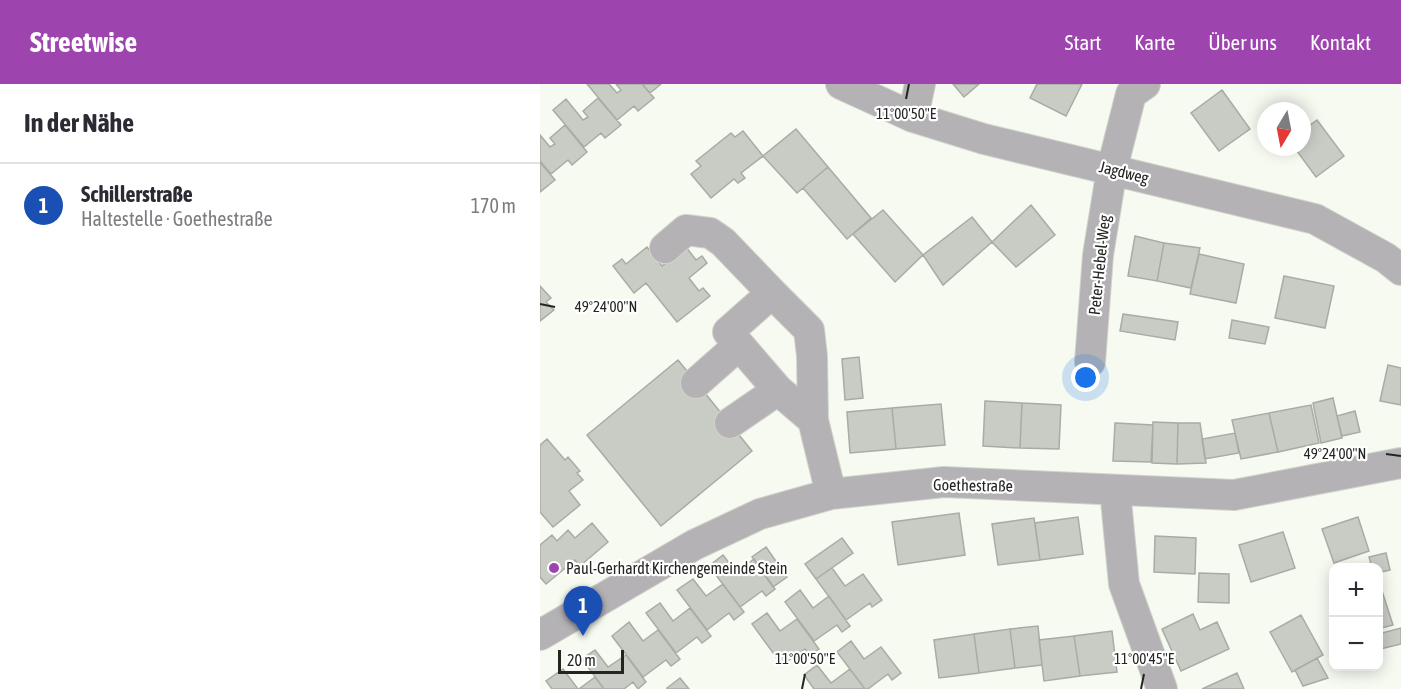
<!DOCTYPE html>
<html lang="de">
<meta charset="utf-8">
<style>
body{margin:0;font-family:"Asap Condensed",sans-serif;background:#f7f7f7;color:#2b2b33}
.controls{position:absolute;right:18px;bottom:18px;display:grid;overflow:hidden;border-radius:12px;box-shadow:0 3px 15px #0003}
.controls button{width:54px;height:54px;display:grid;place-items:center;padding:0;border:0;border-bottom:2px solid #e1e1e2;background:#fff;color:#2b2b33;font:30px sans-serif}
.compass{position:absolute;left:717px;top:18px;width:54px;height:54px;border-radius:50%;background:#fff;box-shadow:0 3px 15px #0003;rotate:190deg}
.scale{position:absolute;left:18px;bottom:15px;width:66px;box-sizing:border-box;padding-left:6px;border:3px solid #232522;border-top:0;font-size:16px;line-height:21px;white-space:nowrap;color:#232522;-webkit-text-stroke:4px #fff;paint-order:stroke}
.you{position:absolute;left:546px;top:294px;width:21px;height:21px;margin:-15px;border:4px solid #fff;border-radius:50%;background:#1a73e8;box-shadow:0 0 0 9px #1a73e833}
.badge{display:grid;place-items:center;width:39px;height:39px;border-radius:50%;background:#9e44af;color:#fff;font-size:20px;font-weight:700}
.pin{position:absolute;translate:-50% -50px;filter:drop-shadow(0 2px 3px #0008)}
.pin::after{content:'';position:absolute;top:32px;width:21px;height:18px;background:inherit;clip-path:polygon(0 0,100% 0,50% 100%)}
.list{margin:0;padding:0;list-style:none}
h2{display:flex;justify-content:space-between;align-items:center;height:78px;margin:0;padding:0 24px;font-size:26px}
h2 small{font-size:20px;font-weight:400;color:#7c7c81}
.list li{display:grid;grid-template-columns:39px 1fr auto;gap:18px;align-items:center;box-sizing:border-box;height:84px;padding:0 24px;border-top:2px solid #e1e1e2}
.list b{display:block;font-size:22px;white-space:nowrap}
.list p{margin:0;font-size:20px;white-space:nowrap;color:#7c7c81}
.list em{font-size:20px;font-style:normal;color:#7c7c81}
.map{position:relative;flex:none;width:861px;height:605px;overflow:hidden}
header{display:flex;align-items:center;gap:36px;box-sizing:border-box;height:84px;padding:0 30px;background:#9e44af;color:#fff}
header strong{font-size:28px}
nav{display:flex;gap:33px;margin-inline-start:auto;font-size:21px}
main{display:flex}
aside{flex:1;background:#fff}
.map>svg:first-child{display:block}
.building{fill:#c8ccc4;stroke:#a7aca4;stroke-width:1.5}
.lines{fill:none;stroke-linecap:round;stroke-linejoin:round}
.minor-casing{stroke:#d0d4cc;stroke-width:32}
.minor{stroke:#b5b2b5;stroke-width:30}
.ticks{fill:none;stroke:#232522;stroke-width:2}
.poi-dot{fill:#9e44af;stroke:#fff;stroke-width:2}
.labels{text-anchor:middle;stroke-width:4.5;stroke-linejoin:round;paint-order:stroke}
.street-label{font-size:16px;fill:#232522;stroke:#fff}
.poi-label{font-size:16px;fill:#232522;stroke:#fff;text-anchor:start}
.ticks-label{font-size:15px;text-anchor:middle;fill:#232522;stroke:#fff;stroke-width:4.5;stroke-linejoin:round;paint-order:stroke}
</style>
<header>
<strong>Streetwise</strong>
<nav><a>Start</a><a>Karte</a><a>Über uns</a><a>Kontakt</a></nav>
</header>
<main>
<aside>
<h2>In der Nähe<small></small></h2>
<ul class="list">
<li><span class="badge" style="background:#1a4fb4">1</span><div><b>Schillerstraße</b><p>Haltestelle · Goethestraße</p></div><em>170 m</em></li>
</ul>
</aside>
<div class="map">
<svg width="861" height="605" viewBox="0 0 861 605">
<rect width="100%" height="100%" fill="#f6faf1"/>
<!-- building -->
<path class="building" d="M47,0H69L77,9L81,6L76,0H102L114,14L98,27L94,22L77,36Z
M102,0H121L110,9Z
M413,0H439L424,13Z
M497,0H542L526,32L490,14Z
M682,6L710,45L679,67L651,29Z
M58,14L81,41L65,54L61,49L44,63L13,26L26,15L43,36L48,33L43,27Z
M777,36L804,72L776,93L754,63H762V47Z
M25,41L47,68L32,81L28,76L11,90L0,77V51L10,63L15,60L10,54Z
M256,45L288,83L257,109L223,72Z
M203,47L223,72L201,89L205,94L198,99L194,95L171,114L151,90L161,82L156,77L191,49L195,53Z
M0,78L15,96L0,108Z
M288,83L331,134L307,155L263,104Z
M491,121L515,151L476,183L452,158Z
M343,126L383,171L355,198L313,150Z
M432,133L452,158L403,201L383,171Z
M595,152L624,159L617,197L588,192Z
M624,159L660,164L651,204L617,197Z
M107,163L122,182L146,163L156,176L162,172L167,179L149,194L159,207L163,204L170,212L137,238L106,199L94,209L73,182L82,175L86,180Z
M659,170L704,180L696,219L650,210Z
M744,192L794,202L785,244L735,234Z
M0,202L11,214L6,218L14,226L0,237Z
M583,230L638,238L635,256L580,247Z
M692,236L729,243L725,260L689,254Z
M319,273L323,314L305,316L302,275Z
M138,276L212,367L121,442L47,351Z
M848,281L861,284V321L840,317Z
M793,314L802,354L781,359L773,319Z
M445,317L482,319L480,364L443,362Z
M482,319L521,321L519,365L480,364Z
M401,320L405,361L356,365L352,324Z
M771,321L779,359L738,368L729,329Z
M352,324L356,365L310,369L307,328Z
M815,327L820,348L802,352L797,332Z
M729,329L738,368L701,375L692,336Z
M613,338L638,339L637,380L612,379Z
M575,339L613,341L611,378L573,377Z
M638,339H660L666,379L637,380Z
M695,349L699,369L665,375L662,355Z
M7,355L25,376L28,373L40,387L37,389L43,396L29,407L40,421L13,443L0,428V361Z
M419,429L425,471L358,481L352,438Z
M538,433L543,470L500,476L495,439Z
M818,433L829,467L794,479L782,445Z
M494,434L500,476L458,481L452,440Z
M52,439L68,458L40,482L35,476L6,500L0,493V461L12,451L17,457L28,446L35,454Z
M743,448L755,484L711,498L699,461Z
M615,452L656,454L655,490L614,488Z
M302,454L313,469L276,495L265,480Z
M226,463L247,493L233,503L212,473Z
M846,469L850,486L838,489V484H832L829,473Z
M183,471L196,488L214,475L235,505L226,512L222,507L200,523L169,482Z
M292,484L305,502L323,490L342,516L332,523L330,519L306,536L276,495Z
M659,489L689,490V519L658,518Z
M153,495L166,512L183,500L204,528L194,536L189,529L167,546L137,506Z
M260,506L273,524L289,512L310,542L302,548L297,541L274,557L245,518Z
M842,507L853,541L838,545V508Z
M120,519L133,537L150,524L171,552L162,559L157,553L136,569L106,529Z
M227,529L240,547L257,535L279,565L270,571L265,565L242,581L212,540Z
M653,530L660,546L677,538L689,565L641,587L622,545Z
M761,531L783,571L752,588L730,548Z
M89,538L103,557L118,546L140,575L131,582L126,576L103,593L72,552Z
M498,542L502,581L475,584L470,545Z
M861,544V560L840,565L838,550Z
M470,545L475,584L439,589L434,550Z
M572,547L577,588L540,592L534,552Z
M434,550L439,589L399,594L394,556Z
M534,552L540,592L504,597L499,556Z
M311,557L324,575L341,563L361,589L352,596L348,590L328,605H325L297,568Z
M55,566L68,583L86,571L106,598L98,605L93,598L84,605H64L42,575Z
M777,574L788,594L763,602L755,586Z
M277,581L291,599L310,585L325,605H274L264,591Z
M23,585L38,605H12L6,597Z
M697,589L704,605H662Z
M55,593L64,605H39Z
M140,594L149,605H127V604Z"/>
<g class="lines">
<!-- minor casing -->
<g class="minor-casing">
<path id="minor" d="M301,0L373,33L444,55L775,135L846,174L861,186
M373,33L380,0
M125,164L146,146L170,149L183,158L232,209
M550,278L558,171L572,85L591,10L605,0
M156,299L199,261
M273,336L238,306L188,248L232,209L269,246L272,272L273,336L291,410
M190,339L238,306
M575,406L584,500L622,605
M0,551L154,461L220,430L291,410L404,398L694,411L861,379"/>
</g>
<!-- minor -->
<use href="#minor" class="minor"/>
</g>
<!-- ticks -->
<path class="ticks" d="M366,15L369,0M0,220L15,223M846,370L861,372M262,605L265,590M601,605L604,590"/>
<!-- markers -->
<circle class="poi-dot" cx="14" cy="484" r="6"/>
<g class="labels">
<!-- street labels -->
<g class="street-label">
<text transform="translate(584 88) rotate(14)" y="6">Jagdweg</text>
<text transform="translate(559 181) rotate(-84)" y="6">Peter-Hebel-Weg</text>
<text transform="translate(433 401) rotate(1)" y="6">Goethestraße</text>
</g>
<!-- poi labels -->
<g class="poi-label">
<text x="26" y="490">Paul-Gerhardt Kirchengemeinde Stein</text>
</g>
</g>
<g class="ticks-label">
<text x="366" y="35">11°00'50"E</text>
<text x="66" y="228">49°24'00"N</text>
<text x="795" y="375">49°24'00"N</text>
<text x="265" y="580">11°00'50"E</text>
<text x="604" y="580">11°00'45"E</text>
</g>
</svg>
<div class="controls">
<button>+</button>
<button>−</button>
</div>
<svg class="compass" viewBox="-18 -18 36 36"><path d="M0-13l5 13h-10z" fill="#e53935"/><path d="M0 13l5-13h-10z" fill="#7c7c81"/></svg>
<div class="scale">20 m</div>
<div class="you"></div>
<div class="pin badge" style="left:43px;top:552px;background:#1a4fb4">1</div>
</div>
</main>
